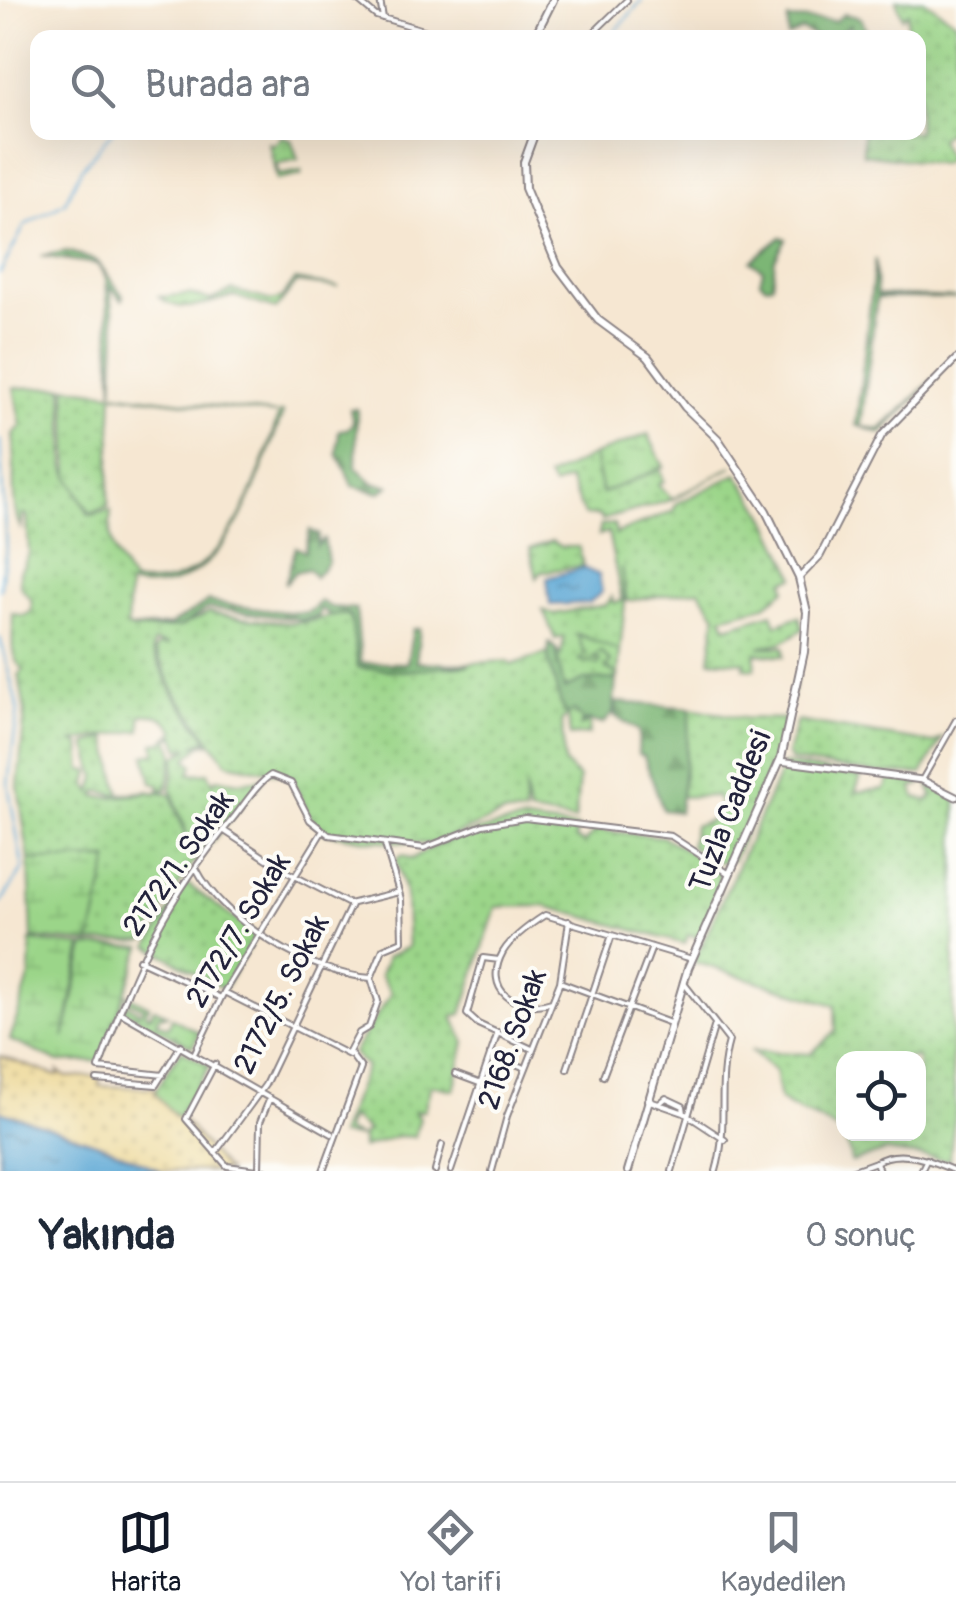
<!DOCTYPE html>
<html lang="tr">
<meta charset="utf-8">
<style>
body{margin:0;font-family:Pangolin,sans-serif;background:#f6f6f7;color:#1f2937}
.controls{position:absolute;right:30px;bottom:30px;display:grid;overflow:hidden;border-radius:20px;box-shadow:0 10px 40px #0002}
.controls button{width:90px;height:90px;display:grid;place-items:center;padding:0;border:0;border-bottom:2px solid #e0e1e3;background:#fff;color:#1f2937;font:50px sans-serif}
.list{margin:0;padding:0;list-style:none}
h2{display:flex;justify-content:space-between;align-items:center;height:130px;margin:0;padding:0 40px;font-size:42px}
h2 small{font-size:32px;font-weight:400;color:#747a83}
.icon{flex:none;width:55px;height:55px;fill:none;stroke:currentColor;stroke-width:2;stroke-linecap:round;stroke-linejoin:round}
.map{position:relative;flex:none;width:956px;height:1171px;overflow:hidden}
.search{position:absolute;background:#fff;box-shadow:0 10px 40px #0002;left:30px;right:30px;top:30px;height:110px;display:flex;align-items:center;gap:25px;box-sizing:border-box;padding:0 35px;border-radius:20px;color:#747a83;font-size:38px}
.sheet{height:310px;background:#fff}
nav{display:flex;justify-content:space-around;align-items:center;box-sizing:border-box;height:140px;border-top:2px solid #e0e1e3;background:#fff;font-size:28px;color:#747a83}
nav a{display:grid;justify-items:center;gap:5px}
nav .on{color:#111827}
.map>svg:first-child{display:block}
.green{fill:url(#green-dots);stroke:#5e7c62;stroke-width:2.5;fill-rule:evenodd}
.forest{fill:url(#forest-firs);stroke:#4f6c58;stroke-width:2.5}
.wetland{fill:url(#wetland-marsh);stroke:#5e7c62;stroke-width:2.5}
.sand{fill:url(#sand-dots);stroke:#887e6c;stroke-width:2.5}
.water{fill:url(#water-ripples);stroke:#406588;stroke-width:2.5}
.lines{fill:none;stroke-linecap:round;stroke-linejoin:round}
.stream{stroke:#5da8d5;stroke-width:2.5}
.minor-casing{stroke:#8c8486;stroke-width:8}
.tertiary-casing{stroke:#8c8486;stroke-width:9}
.secondary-casing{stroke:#8c8486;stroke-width:10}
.minor{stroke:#fff;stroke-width:4}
.tertiary{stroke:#fff;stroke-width:5}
.secondary{stroke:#fff;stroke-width:6}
.labels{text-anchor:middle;stroke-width:8;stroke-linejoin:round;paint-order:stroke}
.street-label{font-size:30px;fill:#22223b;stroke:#fdfcf7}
</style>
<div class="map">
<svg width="956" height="1171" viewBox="0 0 956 1171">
<defs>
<pattern id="green-dots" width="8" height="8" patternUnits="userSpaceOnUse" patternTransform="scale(2.5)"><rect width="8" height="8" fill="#9bd589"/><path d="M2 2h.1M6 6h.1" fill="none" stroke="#85b777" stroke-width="1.8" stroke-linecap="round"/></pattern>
<pattern id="forest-firs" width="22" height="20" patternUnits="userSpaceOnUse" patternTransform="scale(2.5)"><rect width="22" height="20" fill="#7cb675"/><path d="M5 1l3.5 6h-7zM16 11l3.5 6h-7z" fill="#659461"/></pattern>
<pattern id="wetland-marsh" width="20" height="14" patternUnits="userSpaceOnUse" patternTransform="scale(2.5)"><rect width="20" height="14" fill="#9bd589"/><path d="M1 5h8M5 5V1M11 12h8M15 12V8" fill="none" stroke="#85b777"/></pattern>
<pattern id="sand-dots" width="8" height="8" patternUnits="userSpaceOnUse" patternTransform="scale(2.5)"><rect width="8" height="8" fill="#eeda9e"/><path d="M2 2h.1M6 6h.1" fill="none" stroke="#ccbb89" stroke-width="1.8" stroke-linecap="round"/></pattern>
<pattern id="water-ripples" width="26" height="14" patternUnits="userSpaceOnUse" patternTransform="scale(2.5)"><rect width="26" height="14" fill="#5da8d5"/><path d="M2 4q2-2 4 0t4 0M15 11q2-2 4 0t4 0" fill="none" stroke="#4c88ae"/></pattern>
</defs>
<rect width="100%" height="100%" fill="#fdfcf7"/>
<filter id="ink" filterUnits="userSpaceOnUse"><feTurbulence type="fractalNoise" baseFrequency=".01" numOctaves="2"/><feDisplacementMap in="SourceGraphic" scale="20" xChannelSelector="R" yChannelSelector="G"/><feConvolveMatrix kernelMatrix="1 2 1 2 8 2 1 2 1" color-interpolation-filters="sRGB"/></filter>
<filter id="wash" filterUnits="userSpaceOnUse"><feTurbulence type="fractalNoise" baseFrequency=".0048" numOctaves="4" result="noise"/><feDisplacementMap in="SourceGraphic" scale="40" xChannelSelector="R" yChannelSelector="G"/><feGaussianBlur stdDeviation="2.25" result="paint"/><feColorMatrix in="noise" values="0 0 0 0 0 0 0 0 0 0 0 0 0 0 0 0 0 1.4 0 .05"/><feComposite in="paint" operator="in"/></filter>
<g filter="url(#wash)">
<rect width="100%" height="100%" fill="#f6e7d2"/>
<!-- green -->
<path class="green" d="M896,0H924L956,22V135L947,132L939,140L949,159L941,164L863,154V133L918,132V38L906,37L908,13L902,17Z
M282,136L291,140L298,159L276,164L279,175L301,171V175L277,180L269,143L274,145Z
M295,280L339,287L297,282L276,309L234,296C207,302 185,317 159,297L189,294L211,300L233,290L272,301L282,298Z
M63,387L65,468L89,515L111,510C107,542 115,557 133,582C225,597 258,481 279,413H283C256,481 226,603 129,585L127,627C156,633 186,627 209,612C231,619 264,620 290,623C306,624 329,615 347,614L352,619L358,667L364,669L508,661L511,665L548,653L572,710L583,719L581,725L591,720L589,734L570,736L568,717L562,720L564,763L579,778L575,821L529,813L525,788V814H504L432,844L367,840L327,833L310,818L296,787L286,775L227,763L176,694L155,650L158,645H169L154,642L152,650L174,695L207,739L193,746L207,741L211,744L204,743L186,758L193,765L189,774L208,773L213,783L218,778L238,782L263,779L196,861L171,789L176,756L190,748L180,749L175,736L168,738L174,753L167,789L159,790L160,785L152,783L145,755L156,753L154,743L163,742L175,731C166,716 157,714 141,715V730L72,742L80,744L82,770L90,771L87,785L92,792L96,777L86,744L107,738L120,794L151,791L125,796L98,791L96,796C120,801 153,787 171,794L194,861L144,941L90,943L109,859L29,860L18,786L25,712L19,674L24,670C5,655 16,633 12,613L24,616L32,611L31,599L20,586V572L29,554L27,515L23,514L21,528C9,509 16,460 13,434L21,426L14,388Z
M66,387L276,414L113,394L108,507L90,513L69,477Z
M594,455L602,493L660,469L664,481L658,484L672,499L733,466L671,500L602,520L600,516L584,515L569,480L553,486L548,477Z
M737,474L764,513L795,577L784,581L786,589L764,606L722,617L727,627L772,613L776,625L799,616L803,629L781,643L759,647H784V656L756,653L755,669L744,668L745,662L710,660L716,615L699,590L627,601L621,567L625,602L620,651L580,635L585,657L595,660L594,654L601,651L611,662L606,669L618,674V678L563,689L556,649L561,655L564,637L555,639L543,610L553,614L606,605L612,597L613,603L622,601L608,532L599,535L601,525L614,524L616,534L673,511L676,504Z
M552,541L561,547H579L583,566L541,572L537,578L530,549Z
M797,673C781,746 763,793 733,860L721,863L690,846L694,826L714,819L720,802L714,796L681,797L691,708L744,718L786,719Z
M797,721L933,743L942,738L922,774L875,773L791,761L787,754Z
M784,764L861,777L855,792L885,789L890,778L919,781L920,785L912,787L915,797L928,801L932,797L929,785L956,800L952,1064L956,1108L949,1160L886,1151L851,1162C847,1117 809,1122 780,1100L775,1071L752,1051L810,1054L836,1031L835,1005L694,962ZM844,1058H918V1134H844Z
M525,821L578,828L575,839L584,843L596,830L663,837L716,868L720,874L719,891L699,938L688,935L685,944L545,906L496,907L462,1014L453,1017L465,1042L454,1090L431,1085L424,1111H414L420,1118L414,1137L397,1136L362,1148V1135L368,1131L350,1117L345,1131L360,1137L339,1135L366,1067L353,1053L391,993L380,975L387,957L408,947L406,896L396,859L402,855L412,859C435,842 495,824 525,821Z
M186,883L256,935L224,989L149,946Z
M128,995L149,1006L145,1014L150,1016L154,1008L167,1015L159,1016L157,1022L168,1027L172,1018L200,1033L192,1047L123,1010L125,1003L140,1013L143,1008L127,1000Z
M181,1050L210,1066L177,1118L154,1093Z"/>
<!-- forest -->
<path class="forest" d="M844,14L861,18L869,37H860L857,31L851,37H839L850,35V25L836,37H816L802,30L788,37V19L835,21Z
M781,237L786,239L775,259L772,285L766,286L760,281L763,270L751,261Z
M67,251L97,261L124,297L122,300L110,286L116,333L113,391L106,278L97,264L41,256Z
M875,259L877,295L956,298H877L861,427L881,429L938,375L881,433L856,425Z
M350,409H357L356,467L373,483L389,486L379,493L353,486L337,453L339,430L347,429L353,423Z
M310,530L319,535L317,546L324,539L328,562L315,577L308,569L295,572L285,584L296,547L305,552Z
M209,601C218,604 298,615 307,612C314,609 315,607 320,601L331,607L356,609L361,663H407L413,629H420L416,662L470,665L403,671L358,667L350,615H329L320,608L319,616L303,620L208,608L180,627L131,629L170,625Z
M549,643L556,649L564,689L584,680L616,679L613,714L603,724L587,720L581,726L582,719L574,710L568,715L563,712L548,659Z
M615,702L691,708L679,812L663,810L644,757L638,754L639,731L615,716Z"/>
<!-- wetland -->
<path class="wetland" d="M648,434L664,467L602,493L594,455Z
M577,634L620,651L618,674L606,668L611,662L601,651L593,658L600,659L598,665L579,660L585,654Z
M109,859L90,943L32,938L29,860Z
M31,941L82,946L64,1038L85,946L142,947L100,1061L59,1062L10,1040L30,975Z"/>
<!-- sand -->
<path class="sand" d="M0,1056L54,1075H59L58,1071L66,1077L99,1076L100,1086L156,1088L155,1093L176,1118L180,1116L227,1171H162L105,1146L0,1111Z"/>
<!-- water -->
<path class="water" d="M583,568L599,575L602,592L589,603L550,605L547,578Z
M0,1111L105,1146L162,1171H0Z"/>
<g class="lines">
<!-- stream -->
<path class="stream" d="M336,38H377
M610,38L642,0
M0,273L25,225L65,202L81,169L112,132
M0,440L6,549L0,590
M0,638L18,709L8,784L23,869L0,904"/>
</g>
</g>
<g filter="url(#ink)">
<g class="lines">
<!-- minor casing -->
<g class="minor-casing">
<path id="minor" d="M357,0L376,16L451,38
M380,0L383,18
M588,38L627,0
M922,780L956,720
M223,830L287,872L349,904L399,892
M196,868C223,922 311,974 371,978
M139,960L221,998
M499,960L483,958L467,1014L478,1024L532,1049
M560,982L670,1023
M683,982L729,1041C716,1086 729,1126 716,1171
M224,992L349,1055
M552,1002C516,1014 482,990 503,952C512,937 531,924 545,915L692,959
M119,1012L332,1134
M195,1052L224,992L322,832
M490,1054L523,1067
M215,1064L186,1119L227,1166L265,1171
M567,1069L612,935
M455,1074L479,1083
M163,1075L99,1068C135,966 165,900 235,816C246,802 257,784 271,775L291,783L310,820L329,835L424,848L483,825L525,818L671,836L728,873
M603,1076L652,947
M97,1080L156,1085L181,1045
M647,1100L684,1113L725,1140
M660,1103L666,1098L683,1106L684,1113
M215,1153L265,1085L351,905
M259,1171L260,1122L270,1098
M323,1171L361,1068L349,1052L359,1033L369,1027L378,1001L371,978L383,949L402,941L401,899L385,845
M435,1171L442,1145
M451,1171L498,1032
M492,1171L507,1116L560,982L569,921
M672,1171L715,1024
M851,1171L876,1162
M879,1171L876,1162C899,1147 932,1161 955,1171
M921,1171L927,1159"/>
</g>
<!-- tertiary casing -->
<g class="tertiary-casing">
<path id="tertiary" d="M799,578L820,556L882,435L956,359
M780,761L922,780L956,797"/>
</g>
<!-- secondary casing -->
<g class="secondary-casing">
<path id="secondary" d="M534,38L553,0
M535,132L524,162L525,188L558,267L598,320L648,357L685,407L718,439L766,511L799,578L807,612L804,652L781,758L688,968L628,1171"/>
</g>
<!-- minor -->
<use href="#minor" class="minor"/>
<!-- tertiary -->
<use href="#tertiary" class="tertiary"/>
<!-- secondary -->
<use href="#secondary" class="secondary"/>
</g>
</g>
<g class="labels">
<!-- street labels -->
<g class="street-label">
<text transform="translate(730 811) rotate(-68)" y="10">Tuzla Caddesi</text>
<text transform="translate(178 863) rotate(-55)" y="10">2172/1. Sokak</text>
<text transform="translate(238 930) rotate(-59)" y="10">2172/7. Sokak</text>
<text transform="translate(281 994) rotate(-63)" y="10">2172/5. Sokak</text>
<text transform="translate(512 1039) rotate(-70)" y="10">2168. Sokak</text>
</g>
</g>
</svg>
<div class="controls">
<button><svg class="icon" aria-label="locate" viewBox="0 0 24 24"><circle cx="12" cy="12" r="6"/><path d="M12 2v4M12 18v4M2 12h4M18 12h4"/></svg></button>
</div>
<div class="search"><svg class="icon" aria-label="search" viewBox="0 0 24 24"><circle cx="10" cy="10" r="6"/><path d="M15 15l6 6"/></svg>Burada ara</div>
</div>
<section class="sheet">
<h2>Yakında<small>0 sonuç</small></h2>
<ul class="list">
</ul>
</section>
<nav>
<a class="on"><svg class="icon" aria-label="map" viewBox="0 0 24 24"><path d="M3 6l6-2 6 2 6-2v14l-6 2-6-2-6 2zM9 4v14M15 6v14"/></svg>Harita</a>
<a><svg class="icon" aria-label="directions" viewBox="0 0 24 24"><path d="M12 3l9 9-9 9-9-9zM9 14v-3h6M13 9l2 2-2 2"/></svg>Yol tarifi</a>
<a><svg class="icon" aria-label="saved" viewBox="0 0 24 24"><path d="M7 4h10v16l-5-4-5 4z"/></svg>Kaydedilen</a>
</nav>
